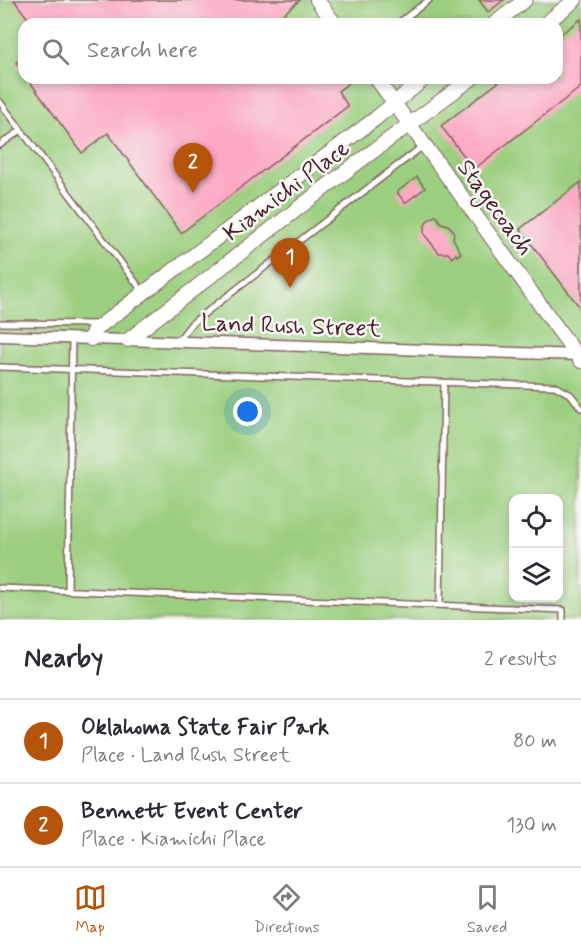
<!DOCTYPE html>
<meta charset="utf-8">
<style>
body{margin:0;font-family:Mynerve,sans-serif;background:#f7f7f7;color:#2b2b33}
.controls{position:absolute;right:18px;bottom:18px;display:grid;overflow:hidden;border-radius:12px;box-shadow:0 3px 9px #0003}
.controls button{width:54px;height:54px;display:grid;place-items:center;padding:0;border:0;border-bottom:2px solid #e1e1e2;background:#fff;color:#2b2b33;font:30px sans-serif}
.you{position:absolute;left:248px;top:412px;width:21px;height:21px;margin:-15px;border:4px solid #fff;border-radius:50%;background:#1a73e8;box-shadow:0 0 0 9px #1a73e833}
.badge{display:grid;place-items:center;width:39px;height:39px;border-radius:50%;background:#b45309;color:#fff;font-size:20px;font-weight:700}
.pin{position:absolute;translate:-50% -50px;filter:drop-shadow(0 2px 3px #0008)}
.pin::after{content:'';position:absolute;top:32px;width:21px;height:18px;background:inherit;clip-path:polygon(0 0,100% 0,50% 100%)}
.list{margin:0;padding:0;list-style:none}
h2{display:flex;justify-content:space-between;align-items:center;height:78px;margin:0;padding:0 24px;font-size:26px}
h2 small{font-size:20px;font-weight:400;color:#7c7c81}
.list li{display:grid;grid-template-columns:39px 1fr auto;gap:18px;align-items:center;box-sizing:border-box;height:84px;padding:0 24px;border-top:2px solid #e1e1e2}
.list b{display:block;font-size:22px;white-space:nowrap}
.list p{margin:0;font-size:20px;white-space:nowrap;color:#7c7c81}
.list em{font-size:20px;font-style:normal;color:#7c7c81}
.icon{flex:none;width:33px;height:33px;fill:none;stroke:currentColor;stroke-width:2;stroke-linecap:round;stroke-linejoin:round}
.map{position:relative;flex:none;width:581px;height:620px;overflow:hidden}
.search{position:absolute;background:#fff;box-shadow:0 3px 9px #0003;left:18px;right:18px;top:18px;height:66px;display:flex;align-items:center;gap:15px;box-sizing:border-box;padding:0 21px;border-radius:18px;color:#7c7c81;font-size:22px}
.sheet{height:246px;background:#fff}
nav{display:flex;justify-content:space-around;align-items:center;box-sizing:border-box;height:84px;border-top:2px solid #e1e1e2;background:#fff;font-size:16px;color:#7c7c81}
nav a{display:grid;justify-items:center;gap:3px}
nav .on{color:#b45309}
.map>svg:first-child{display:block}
.green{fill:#9bcf7f;stroke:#727755;stroke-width:1.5;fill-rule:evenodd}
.building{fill:#fca7c3}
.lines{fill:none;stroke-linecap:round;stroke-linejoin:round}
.service-casing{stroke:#836361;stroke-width:8}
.minor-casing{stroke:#836361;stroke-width:13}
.tertiary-casing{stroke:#836361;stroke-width:16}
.service{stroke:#fff;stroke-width:5}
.minor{stroke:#fff;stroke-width:10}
.tertiary{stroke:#fff;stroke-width:14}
.labels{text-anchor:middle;stroke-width:5;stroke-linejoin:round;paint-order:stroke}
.street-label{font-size:24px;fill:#4a1f2b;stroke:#f6f6f2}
</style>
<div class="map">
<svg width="581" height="620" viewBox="0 0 581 620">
<rect width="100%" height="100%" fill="#f6f6f2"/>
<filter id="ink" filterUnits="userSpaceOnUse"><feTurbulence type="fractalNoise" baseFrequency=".0167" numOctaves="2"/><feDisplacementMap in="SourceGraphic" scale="12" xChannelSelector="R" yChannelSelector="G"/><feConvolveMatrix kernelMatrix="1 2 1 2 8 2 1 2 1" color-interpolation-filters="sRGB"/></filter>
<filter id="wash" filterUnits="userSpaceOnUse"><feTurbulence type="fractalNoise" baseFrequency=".008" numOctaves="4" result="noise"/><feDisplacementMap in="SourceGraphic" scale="24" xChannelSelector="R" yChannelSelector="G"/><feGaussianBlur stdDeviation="1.35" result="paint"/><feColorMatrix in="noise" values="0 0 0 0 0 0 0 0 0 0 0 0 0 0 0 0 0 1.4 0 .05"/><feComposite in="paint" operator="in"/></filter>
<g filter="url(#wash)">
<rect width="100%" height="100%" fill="#eee2c4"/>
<!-- green -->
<path class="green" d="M0,0H581V620H0ZM24,24H557V78H24ZM514,499H558V598H514Z"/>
<g id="blocks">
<!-- building -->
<path class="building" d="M14,0H300L281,16L288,24H32Z
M479,0H504L488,12Z
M581,19V87L474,169L441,126L504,78H557V37Z
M24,57V73L16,63Z
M27,78H356L338,91L348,106L181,233L108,133L82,153Z
M417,177L425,188L405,203L397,192Z
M581,182V309L520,229Z
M436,215L441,223L448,225L454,231L453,238L461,253L457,256L456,254L452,258L448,253H439L424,234V228L427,221Z"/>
</g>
</g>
<g filter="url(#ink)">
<use href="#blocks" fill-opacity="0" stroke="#836361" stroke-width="1.5"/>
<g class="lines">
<!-- service casing -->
<g class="service-casing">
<path id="service" d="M397,24L429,0
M0,102L143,292
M0,145L21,130
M0,323L96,324
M178,341L191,324L423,146
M0,367L555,386L571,395L581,408
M0,588L563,610V620
M68,590L72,338
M440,605L444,382"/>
</g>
<!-- minor casing -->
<g class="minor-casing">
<path id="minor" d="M0,336L581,355"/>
</g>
<!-- tertiary casing -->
<g class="tertiary-casing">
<path id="tertiary" d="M317,0L335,24
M494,24L525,0
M545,24L575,0
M376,78L581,361
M91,339L93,331L375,119L425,78
M128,340L349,169L472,78"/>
</g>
<!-- service -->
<use href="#service" class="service"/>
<!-- minor -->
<use href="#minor" class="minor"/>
<!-- tertiary -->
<use href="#tertiary" class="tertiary"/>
</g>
</g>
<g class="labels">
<!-- street labels -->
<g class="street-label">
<text transform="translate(286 190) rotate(-37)" y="8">Kiamichi Place</text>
<text transform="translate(496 207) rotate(54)" y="8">Stagecoach</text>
<text transform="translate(291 325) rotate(2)" y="8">Land Rush Street</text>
</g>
</g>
</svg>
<div class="controls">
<button><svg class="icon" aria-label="locate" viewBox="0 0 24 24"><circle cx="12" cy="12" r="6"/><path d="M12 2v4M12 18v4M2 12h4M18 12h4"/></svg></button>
<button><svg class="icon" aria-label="layers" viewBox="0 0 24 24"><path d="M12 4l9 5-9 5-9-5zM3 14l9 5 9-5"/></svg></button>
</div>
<div class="you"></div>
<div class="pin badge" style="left:290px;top:288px">1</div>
<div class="pin badge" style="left:193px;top:193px">2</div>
<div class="search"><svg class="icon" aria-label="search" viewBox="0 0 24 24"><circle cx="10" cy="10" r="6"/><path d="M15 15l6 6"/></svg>Search here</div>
</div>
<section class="sheet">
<h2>Nearby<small>2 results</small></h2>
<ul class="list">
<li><span class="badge">1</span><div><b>Oklahoma State Fair Park</b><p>Place · Land Rush Street</p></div><em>80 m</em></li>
<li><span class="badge">2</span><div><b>Bennett Event Center</b><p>Place · Kiamichi Place</p></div><em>130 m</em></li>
</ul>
</section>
<nav>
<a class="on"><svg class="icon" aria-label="map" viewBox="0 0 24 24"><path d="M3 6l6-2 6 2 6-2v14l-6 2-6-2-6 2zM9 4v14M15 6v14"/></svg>Map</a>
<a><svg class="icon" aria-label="directions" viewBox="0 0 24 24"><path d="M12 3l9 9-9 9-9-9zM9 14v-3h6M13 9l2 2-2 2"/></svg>Directions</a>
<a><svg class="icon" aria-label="saved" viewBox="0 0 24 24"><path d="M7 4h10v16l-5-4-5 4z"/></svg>Saved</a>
</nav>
